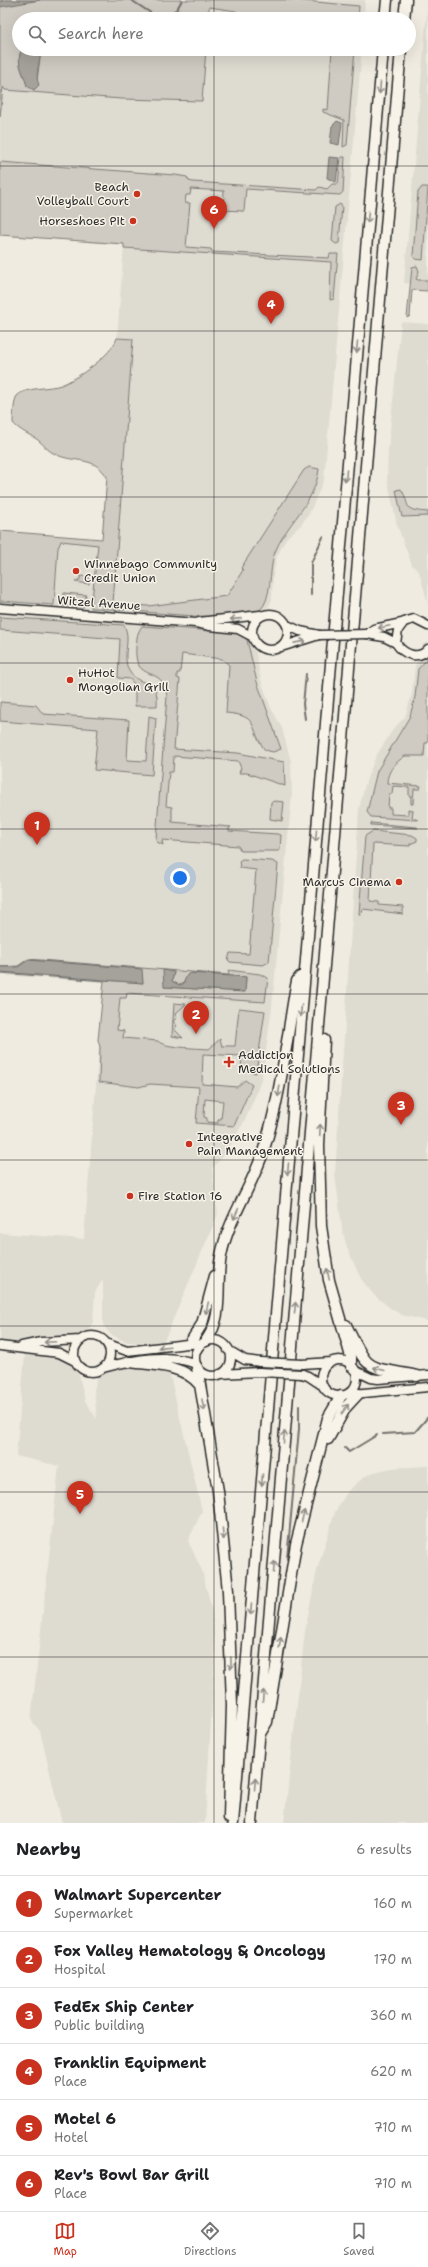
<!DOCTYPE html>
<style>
body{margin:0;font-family:"Shantell Sans",sans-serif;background:#f6f6f6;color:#202124}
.you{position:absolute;left:180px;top:878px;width:14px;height:14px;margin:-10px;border:3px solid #fff;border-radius:50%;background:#1a73e8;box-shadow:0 0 0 6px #1a73e833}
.badge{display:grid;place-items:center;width:26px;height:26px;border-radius:50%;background:#c8321e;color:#fff;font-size:13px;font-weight:700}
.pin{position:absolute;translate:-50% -33px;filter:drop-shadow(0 1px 2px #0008)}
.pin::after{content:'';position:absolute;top:21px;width:14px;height:12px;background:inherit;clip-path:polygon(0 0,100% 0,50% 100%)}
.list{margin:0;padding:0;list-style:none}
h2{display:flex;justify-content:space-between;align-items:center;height:52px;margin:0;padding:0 16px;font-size:17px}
h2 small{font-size:13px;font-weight:400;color:#757577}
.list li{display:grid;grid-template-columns:26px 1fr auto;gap:12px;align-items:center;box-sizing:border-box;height:56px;padding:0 16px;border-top:1px solid #e0e0e0}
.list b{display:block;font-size:15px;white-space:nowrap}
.list p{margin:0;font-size:13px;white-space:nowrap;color:#757577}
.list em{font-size:13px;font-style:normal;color:#757577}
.icon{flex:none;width:22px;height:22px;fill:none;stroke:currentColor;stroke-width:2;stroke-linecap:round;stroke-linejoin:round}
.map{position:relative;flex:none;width:428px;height:1823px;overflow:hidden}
.search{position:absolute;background:#fff;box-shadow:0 4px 16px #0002;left:12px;right:12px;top:12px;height:44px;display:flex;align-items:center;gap:10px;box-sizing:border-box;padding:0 14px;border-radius:22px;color:#757577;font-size:15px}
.sheet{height:388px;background:#fff}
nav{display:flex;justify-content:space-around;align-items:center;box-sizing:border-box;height:56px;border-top:1px solid #e0e0e0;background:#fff;font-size:11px;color:#757577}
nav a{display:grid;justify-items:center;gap:2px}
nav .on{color:#c8321e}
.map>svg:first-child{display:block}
.built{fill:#dedbd1}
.green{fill:#cfcbc2;stroke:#7d7b76;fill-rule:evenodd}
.water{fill:#a4a29a;stroke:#74726e}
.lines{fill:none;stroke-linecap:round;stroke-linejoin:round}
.stream{stroke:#74726e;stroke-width:2}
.secondary-casing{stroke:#2b2b2b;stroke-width:11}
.motorway-casing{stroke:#2b2b2b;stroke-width:13}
.secondary{stroke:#f7f3e8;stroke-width:8}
.motorway{stroke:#f7f3e8;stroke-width:10}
.secondary-bridge-casing{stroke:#2b2b2b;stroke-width:11;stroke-linecap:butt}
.secondary-bridge{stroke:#f7f3e8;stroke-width:8}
.oneway{stroke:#918f8a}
.grid{fill:none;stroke:#2b2b2b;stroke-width:1;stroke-opacity:0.55}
.poi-dot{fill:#c8321e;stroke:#f7f3e8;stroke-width:1.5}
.labels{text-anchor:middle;stroke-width:3;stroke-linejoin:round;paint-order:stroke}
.poi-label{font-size:12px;fill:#2b2b2b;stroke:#f7f3e8;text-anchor:start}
.street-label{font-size:12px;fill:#2b2b2b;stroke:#f7f3e8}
</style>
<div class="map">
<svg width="428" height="1823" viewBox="0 0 428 1823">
<rect width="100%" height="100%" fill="#efebe0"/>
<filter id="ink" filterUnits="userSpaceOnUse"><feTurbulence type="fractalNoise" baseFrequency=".025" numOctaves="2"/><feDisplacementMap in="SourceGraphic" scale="8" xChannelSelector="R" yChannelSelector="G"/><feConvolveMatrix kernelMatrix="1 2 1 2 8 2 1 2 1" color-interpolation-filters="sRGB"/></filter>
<g filter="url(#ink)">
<!-- built -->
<path class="built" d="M272,0H365L364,19H169L190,6L268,8Z
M428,0V285L404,283Z
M0,14L19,19V49H362L324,480L309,514L300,526L287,537L277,556L273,575L272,599L269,606L260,615L211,620L253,637L261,680L270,706L282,728L291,762L292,794L272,1007L263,1072L257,1092L245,1120L227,1151L212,1169L218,1214L161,1348L124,1341L110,1334L103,1325V1279L95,1292L93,1322L85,1337L81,1340L20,1347L76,1362L85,1401L97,1419L94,1390L99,1370L118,1364L168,1367L202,1511L188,1541L202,1571L212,1610L214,1629L215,1654L205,1823H62L40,1731L31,1720L59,1466L16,1456L25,1355H19V1347L0,1346V1233L84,1239L104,982L0,975V608L51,612L57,536L102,539L124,245L0,235Z
M401,322L428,324V603L419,572L412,565L397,525L387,478L388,450Z
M428,653V1321H427L402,1315L390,1308L374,1295L361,1279L347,1248L342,1228L335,1174L359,809L366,781L376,756L394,728L405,717L412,694L415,665L423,654Z
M428,1466V1823H284L305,1631L317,1570L335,1512L348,1491L364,1477L374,1472L391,1468Z"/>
<!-- green -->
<path class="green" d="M0,0H294L359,6L358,19H313L237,14L236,11L209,7L208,19H19V49H22C15,62 24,73 27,86L37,81L41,49H206L202,101L121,99L5,90L3,87L0,117Z
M332,49H355L347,145L343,147L344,120L323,112V109L328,110Z
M341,157H345L343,192L340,195L246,189L244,211H242L223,210L224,191L191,189L190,195H186L185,203H190L186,247L211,249L212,252L329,258L330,254H338L334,299L330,300L331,262L124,248V244L0,235V162L175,175L187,177L189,181L193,182L316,190L319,187L327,189L332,184H338Z
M422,187H428L423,260L415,259L413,256L418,192Z
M340,204L342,206L339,243L336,244L332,241L335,207Z
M417,266L419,271L416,279L418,280H428V291L412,290L410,316L407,318L412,267Z
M117,338L133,339L113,603L125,604V610L91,608L98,545L61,541L58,548L54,605L0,601V531L102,539L107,477C94,455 75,464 55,454C48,451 44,445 38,440C29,434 20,431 13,423C13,417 14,399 17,396C24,387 50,389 61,385C77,379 112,355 117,338Z
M309,467L319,469C315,505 285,523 274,555C269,571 272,599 260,610C239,623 161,613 134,611V605L148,606L227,596L243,570L241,568L304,470Z
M401,489C412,506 400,510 428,512V516L402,517L396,490Z
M80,576L89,577V584L75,582L77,580H80Z
M64,593L86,595L84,607L63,605Z
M0,617L124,625C132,639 121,656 129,671C141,690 159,674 157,706H135V685L130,679L118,678L120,639L0,630Z
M142,626L232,632L242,635L247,640L257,682L281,749L273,752L265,750C248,727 261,716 226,713L229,665L222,659L182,654L180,673H177V678L180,679L174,749L238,753L284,762L285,786L247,773H239L241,768L238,761L174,756L173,772H169L166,806L172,807V822L231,827L229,828V831L278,834L281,835L280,850L278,851H241L238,846L162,840L163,845L157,842L156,839L167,696C164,663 133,685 136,647C137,638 137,633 142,626Z
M428,658V743H425L424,756H405C396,762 387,771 387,783L421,786L420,789H414L413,804H411V796H409V787L393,786L392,794H389L388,808H391V814L408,815V809L413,810L412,818L418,820L371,817L367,812L377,771L410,716L415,697L418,669Z
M0,702L36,705L43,714L129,720L127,760L146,761L149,716L156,718L152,775L94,770L98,729L0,721Z
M275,801L284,802L282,821L270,819L271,802Z
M371,823L417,827L418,828L371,825Z
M373,831L412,835L417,838V841L410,844V846L373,844L370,901L379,902V905L403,907V914L363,909L361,915L359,914L365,836Z
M242,859L272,861L278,864L269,962L263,965L230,962L228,960L230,953L249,954L256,870L240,868L239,861Z
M28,959L229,975L228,970L260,974L268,978L265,1002L127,993L126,998H120L117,1030L124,1031L123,1038L158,1041C163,1048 199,1048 209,1049L220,1039L222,1046H235L239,1008L265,1011L256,1073L242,1070L241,1056L203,1054L202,1084L237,1087L245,1080L252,1085L234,1126L196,1123L199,1087L150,1084L139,1087L99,1082L100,1047L98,1040L104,981L0,973V972L143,983L141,969L31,960L18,967H0L18,966ZM174,972L172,981L179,985L183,984L190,973L246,977L245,992L164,987ZM205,1099L223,1101L221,1119H218V1123L207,1122V1118L204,1117Z
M174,1003L186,1004L175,1014L177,1018L173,1021L177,1026L174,1029L183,1038L172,1036Z"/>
<!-- water -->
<path class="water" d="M5,0H40L0,7V2Z
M22,49H41C41,61 34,75 39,85L34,90L27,86C24,73 15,62 22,49Z
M337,121L342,123L339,145L330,143L332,126Z
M329,157L339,158L336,182L327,178Z
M28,960L142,969L143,983L0,972V967H18Z
M163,970L174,972L172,981L179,985L183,984L187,975L190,973L246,977L245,992L164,987Z"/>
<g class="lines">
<!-- stream -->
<path class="stream" d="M131,0L160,19L177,9L182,0
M311,595V563L323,537
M305,719L303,704L306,674
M383,1434L415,1432L428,1417
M345,1448L349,1452L377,1435
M287,1559L299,1429V1406"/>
<!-- secondary casing -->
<g class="secondary-casing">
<path id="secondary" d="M0,608L196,623L210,626L238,629L253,637
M252 632a18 18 0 1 1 36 0a18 18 0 1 1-36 0Z
M199,622L260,615
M287,625L300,631L319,635
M428,626L414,619L404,622L398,630L396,643C403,654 418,661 428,649
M367,634L374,629L402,623
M367,634L384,637L396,643
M281,647L319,635
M74 1354a18 18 0 1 1 36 0a18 18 0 1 1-36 0Z
M195 1358a18 18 0 1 1 36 0a18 18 0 1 1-36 0Z
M108,1344L127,1351L196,1343
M0,1346L59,1353L75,1361
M22,1346L41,1342L81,1340
M228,1350L245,1360L260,1362
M321 1378a18 18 0 1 1 36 0a18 18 0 1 1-36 0Z
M302,1364L331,1362
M103,1368C132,1360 167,1352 196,1364
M354,1370L371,1378L378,1379L428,1375
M220,1374L259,1372
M302,1374L308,1376L323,1386
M353,1394L428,1387"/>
</g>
<!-- motorway casing -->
<g class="motorway-casing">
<path id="motorway" d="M385,19L387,0
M404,19L406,0
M324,1040L319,1145L321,1226L329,1280L351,1357V1366
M346,1325C370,1376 367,1365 417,1376
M206,1341C225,1314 215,1287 221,1256C228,1219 252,1187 263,1152C280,1100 286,1045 295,991L297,981L300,977
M190,1343L202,1324L215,1276
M129,1362C152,1365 182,1364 199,1384
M197,1367L218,1491L228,1591L232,1705L229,1818
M328,1439L346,1407L358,1394
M261,1732L267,1722L296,1544L328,1418L341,1396
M233,1823L383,49
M252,1823L401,49"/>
</g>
<!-- secondary -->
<use href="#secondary" class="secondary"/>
<!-- motorway -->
<use href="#motorway" class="motorway"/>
<!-- secondary-bridge casing -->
<g class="secondary-bridge-casing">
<path id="secondary-bridge" d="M319,635L367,634
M260,1362L302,1364
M259,1372L302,1374"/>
</g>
<!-- secondary-bridge -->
<use href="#secondary-bridge" class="secondary-bridge"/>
</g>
<!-- one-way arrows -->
<defs><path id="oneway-shaft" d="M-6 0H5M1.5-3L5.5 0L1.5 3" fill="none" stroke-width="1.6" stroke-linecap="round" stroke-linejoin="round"/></defs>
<g class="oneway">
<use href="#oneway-shaft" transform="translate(380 88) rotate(95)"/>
<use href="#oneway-shaft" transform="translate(368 217) rotate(95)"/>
<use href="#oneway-shaft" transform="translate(357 347) rotate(95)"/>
<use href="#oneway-shaft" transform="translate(346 476) rotate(95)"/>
<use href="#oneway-shaft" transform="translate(236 619) rotate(176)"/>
<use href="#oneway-shaft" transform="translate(384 627) rotate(168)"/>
<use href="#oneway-shaft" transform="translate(300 642) rotate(-11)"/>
<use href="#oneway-shaft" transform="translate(316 836) rotate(95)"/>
<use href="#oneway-shaft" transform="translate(301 1011) rotate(95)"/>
<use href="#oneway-shaft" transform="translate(279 1091) rotate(99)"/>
<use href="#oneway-shaft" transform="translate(320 1130) rotate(-87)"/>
<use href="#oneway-shaft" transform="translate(288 1169) rotate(95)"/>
<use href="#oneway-shaft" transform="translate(236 1214) rotate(114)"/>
<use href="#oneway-shaft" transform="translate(328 1274) rotate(-102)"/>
<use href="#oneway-shaft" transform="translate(207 1308) rotate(103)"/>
<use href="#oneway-shaft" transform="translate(295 1308) rotate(-85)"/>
<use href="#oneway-shaft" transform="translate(50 1342) rotate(177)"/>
<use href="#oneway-shaft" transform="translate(164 1347) rotate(173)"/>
<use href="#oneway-shaft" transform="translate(379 1369) rotate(-165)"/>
<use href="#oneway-shaft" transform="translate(203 1405) rotate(80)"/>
<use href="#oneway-shaft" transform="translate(345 1409) rotate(-55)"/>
<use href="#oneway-shaft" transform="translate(284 1437) rotate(-85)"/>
<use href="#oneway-shaft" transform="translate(262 1480) rotate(95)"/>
<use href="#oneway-shaft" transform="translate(303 1516) rotate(-76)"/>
<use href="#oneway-shaft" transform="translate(223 1534) rotate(84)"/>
<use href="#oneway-shaft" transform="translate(274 1567) rotate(-85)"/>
<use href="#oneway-shaft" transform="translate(251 1609) rotate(95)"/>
<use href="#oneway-shaft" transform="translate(280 1643) rotate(-81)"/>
<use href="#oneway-shaft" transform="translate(231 1663) rotate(89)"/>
<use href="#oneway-shaft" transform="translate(263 1696) rotate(-85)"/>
<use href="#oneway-shaft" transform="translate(255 1784) rotate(-85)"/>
</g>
</g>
<!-- grid -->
<path class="grid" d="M214,0V19M214,49V1823M0,166H428M0,331H428M0,497H428M0,663H428M0,829H428M0,994H428M0,1160H428M0,1326H428M0,1492H428M0,1657H428"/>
<!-- markers -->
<g class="poi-dot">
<circle cx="137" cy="194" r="4"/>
<circle cx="133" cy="221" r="4"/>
<circle cx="76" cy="571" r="4"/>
<circle cx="70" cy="680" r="4"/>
<circle cx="399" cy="882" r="4"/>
<path d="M227 1056h4v4h4v4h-4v4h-4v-4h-4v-4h4z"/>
<circle cx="189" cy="1144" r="4"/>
<circle cx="130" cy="1196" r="4"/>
</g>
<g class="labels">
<!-- poi labels -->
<g class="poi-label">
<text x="129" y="191" text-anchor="end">Beach<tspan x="129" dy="14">Volleyball Court</tspan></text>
<text x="125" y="225" text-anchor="end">Horseshoes Pit</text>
<text x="84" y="568">Winnebago Community<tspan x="84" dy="14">Credit Union</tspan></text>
<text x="78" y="677">HuHot<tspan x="78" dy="14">Mongolian Grill</tspan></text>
<text x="391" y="886" text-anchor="end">Marcus Cinema</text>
<text x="238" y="1059">Addiction<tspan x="238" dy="14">Medical Solutions</tspan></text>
<text x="197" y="1141">Integrative<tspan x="197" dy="14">Pain Management</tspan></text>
<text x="138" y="1200">Fire Station 16</text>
</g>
<!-- street labels -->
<g class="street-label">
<text transform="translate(99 603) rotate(4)" y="4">Witzel Avenue</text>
</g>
</g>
</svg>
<div class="you"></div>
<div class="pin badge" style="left:37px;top:845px">1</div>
<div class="pin badge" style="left:196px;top:1034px">2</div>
<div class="pin badge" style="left:401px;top:1125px">3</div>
<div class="pin badge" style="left:271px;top:324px">4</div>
<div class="pin badge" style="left:80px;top:1514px">5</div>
<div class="pin badge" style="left:214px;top:229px">6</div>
<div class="search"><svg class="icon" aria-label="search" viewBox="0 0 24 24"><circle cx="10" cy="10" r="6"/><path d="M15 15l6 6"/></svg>Search here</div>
</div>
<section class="sheet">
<h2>Nearby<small>6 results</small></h2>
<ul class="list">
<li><span class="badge">1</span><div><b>Walmart Supercenter</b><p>Supermarket</p></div><em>160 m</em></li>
<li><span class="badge">2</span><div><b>Fox Valley Hematology &amp; Oncology</b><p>Hospital</p></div><em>170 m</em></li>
<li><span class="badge">3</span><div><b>FedEx Ship Center</b><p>Public building</p></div><em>360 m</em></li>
<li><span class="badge">4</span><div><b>Franklin Equipment</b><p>Place</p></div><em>620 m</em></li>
<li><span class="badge">5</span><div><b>Motel 6</b><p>Hotel</p></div><em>710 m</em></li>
<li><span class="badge">6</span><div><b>Rev's Bowl Bar Grill</b><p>Place</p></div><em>710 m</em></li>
</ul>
</section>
<nav>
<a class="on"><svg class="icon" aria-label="map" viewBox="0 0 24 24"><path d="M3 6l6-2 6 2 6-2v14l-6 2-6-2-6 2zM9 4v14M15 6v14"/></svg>Map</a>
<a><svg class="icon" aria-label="directions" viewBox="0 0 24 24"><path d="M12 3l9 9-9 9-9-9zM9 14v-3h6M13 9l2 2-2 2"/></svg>Directions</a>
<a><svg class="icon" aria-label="saved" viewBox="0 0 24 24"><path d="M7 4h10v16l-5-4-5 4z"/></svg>Saved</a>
</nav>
